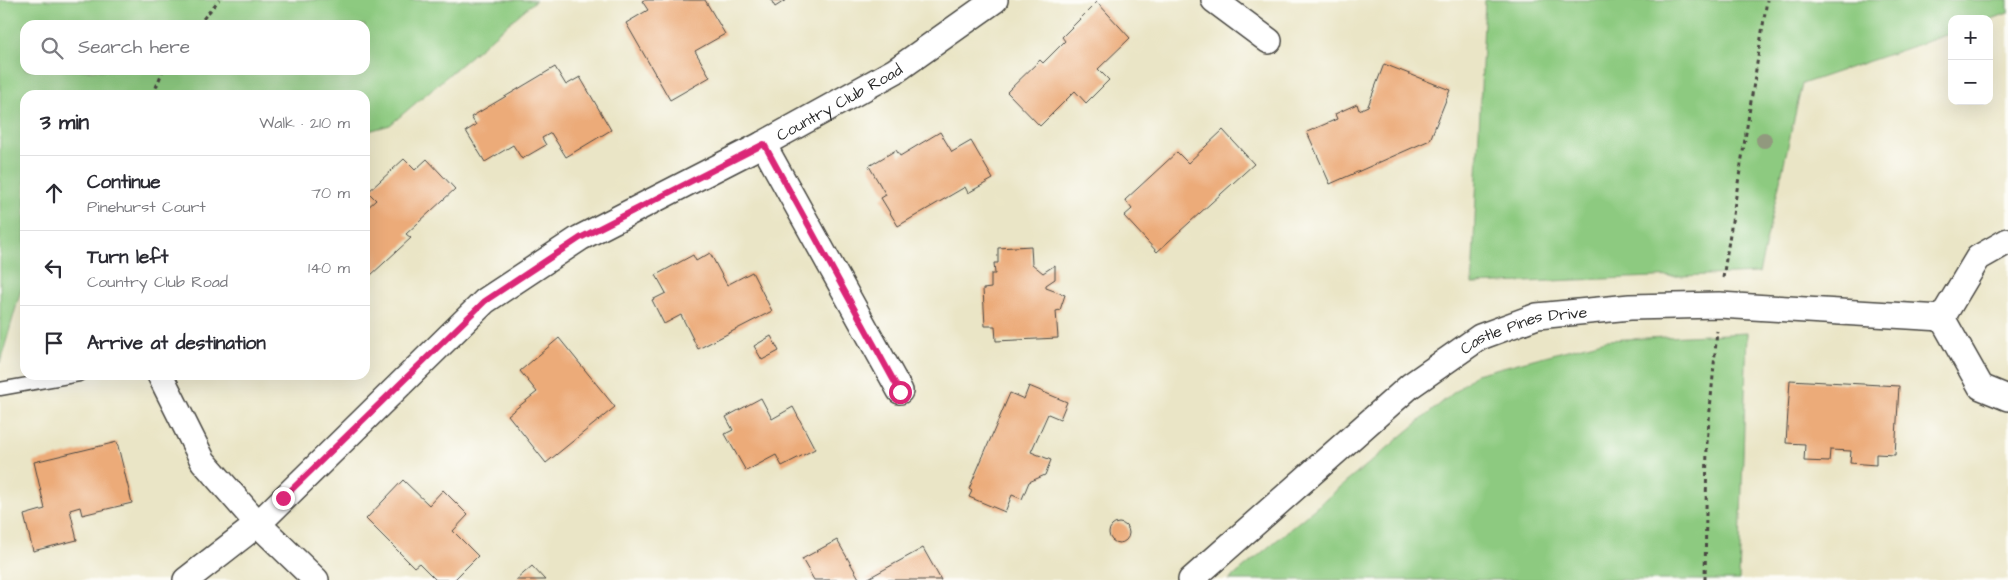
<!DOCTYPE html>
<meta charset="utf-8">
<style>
body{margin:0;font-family:"Architects Daughter",sans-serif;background:#f7f7f7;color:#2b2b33}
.controls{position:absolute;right:15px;top:15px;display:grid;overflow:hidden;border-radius:10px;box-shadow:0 5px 20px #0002}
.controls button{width:45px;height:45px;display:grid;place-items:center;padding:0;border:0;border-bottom:1px solid #e1e1e2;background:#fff;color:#2b2b33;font:25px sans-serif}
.stop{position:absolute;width:15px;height:15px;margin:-11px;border:4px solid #db2777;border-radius:50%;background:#fff}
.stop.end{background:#db2777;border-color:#fff;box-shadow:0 1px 5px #0008}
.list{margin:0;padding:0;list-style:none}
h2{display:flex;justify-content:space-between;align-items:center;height:65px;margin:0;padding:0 20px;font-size:21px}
h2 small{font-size:16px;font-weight:400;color:#7c7c81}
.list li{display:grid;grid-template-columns:32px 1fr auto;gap:15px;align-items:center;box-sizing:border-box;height:75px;padding:0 20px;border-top:1px solid #e1e1e2}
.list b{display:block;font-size:19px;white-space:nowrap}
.list p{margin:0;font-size:16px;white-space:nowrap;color:#7c7c81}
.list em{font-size:16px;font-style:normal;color:#7c7c81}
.icon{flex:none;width:28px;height:28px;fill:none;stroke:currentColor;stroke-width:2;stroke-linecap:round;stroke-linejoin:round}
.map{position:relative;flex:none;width:2008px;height:580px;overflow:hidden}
.search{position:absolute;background:#fff;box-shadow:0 5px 20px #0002;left:20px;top:20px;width:350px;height:55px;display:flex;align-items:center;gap:12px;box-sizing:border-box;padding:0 18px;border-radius:15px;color:#7c7c81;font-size:19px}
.panel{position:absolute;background:#fff;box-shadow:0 5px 20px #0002;left:20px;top:90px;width:350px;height:290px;border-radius:15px}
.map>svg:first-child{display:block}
.green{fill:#8dca80;stroke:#5c7a56;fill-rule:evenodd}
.building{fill:#ecab79}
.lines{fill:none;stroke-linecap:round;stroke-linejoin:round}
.lane-casing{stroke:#484742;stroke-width:15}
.street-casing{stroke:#484742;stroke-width:28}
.path{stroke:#484742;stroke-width:3;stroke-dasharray:4 4;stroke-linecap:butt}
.lane{stroke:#fff;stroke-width:12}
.street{stroke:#fff;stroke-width:25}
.tree{fill:#91997e}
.route{stroke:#db2777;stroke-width:6}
.labels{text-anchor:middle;stroke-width:4.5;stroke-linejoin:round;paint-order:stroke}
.street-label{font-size:16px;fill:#2b2b2b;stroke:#fdfcf7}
</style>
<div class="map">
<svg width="2008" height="580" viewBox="0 0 2008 580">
<rect width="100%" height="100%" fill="#fdfcf7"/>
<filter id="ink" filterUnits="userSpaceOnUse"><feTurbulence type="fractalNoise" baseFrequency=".02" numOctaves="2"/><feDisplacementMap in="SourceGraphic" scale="10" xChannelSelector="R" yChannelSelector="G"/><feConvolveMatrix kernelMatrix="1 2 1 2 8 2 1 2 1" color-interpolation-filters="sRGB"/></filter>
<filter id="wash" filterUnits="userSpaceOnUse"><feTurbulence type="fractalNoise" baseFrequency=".0096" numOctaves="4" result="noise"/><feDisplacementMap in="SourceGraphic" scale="20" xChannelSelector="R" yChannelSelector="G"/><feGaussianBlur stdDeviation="1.12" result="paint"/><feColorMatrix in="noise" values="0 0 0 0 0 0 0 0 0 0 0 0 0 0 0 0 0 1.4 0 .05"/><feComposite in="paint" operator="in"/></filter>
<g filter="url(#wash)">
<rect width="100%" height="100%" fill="#eae5c6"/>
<!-- green -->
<path class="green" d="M0,0H536L390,125L365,132V95H25V276L0,363ZM25,25H365V70H25Z
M1485,0H2008V13L1989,20L1952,19V33L1802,84L1759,273L1472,284Z
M1747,333L1739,580H1229L1476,374L1606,340Z"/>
<g id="blocks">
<!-- building -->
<path class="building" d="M644,0H705L725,34L695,51L710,77L670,100L626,23L648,10L642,1Z
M771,0H786L775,7Z
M1097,2L1130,38L1098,69L1109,80L1086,103L1075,91L1040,126L1007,92L1040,60L1043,63L1065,41L1062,37Z
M1384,64L1450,90L1430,140L1330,184L1307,132L1337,119L1335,114L1357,104L1359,110L1368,106Z
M555,67L566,85L580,77L611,130L566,157L551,133L542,138L546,145L522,159L513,145L485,162L466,131L476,125L471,117Z
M1223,130L1254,164L1157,252L1124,216L1132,209L1125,200L1177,152L1188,163Z
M940,132L952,152L971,141L993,179L968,193L965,187L898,226L881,198L886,195L869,166L896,150L900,156Z
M404,159L415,170L427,159L455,189L406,234L411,238L371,275L365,269V210L376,200L368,192Z
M1031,246L1032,264L1043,273L1055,265V279L1046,285V288L1065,295L1060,310L1056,311L1058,338L996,341L995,326H985L983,289L991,288V274H995L994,263H998V248Z
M710,253L727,285L752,272L772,311L698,349L681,315L664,324L652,300L666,293L656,275L693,255L696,261Z
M771,336L779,351L762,360L754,346Z
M559,338L615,407L546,463L508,415L537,392L520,371Z
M1790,380L1899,386L1895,455L1876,454V465L1850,463L1851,451L1830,450L1829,462L1804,461L1805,444L1786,443Z
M1029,386L1067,402L1060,419L1048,414L1031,452L1051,460L1045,475L1029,482L1022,499L1012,495L1005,512L969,497L972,491L969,489L1010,393L1024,399Z
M761,398L772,419L793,407L815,449L782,466L776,455L746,471L725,434L733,430L726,417Z
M117,442L132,503L82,515L80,507L70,510L77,540L33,551L24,515L45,509L34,462Z
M403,480L429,505L443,490L468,515L453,531L478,556L454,580H436L419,563L414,567L366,519Z
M1109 533a10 10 0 1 1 20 0a10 10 0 1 1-20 0Z
M837,540L860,580H814L802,559Z
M923,548L941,580H865Z
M532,566L545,580H516Z"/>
</g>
</g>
<g filter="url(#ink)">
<use href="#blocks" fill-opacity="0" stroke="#484742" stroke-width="1"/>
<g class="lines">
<!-- lane casing -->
<g class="lane-casing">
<path id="lane" d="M0,389L79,375"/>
</g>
<!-- street casing -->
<g class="street-casing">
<g id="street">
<path d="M1214,0L1269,41"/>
<path d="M763,144L900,391"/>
<path d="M1942,318L1981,387L2008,398"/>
<path d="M1942,318L1978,258L2008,241"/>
<path d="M160,375L203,461L258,524L316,580"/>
<path id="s1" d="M186,580L258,524L485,301L580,238L763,144L895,71L995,0"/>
<path id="s2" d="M1191,580L1410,386L1480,337L1537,316L1630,307L1719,305L1942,318"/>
</g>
</g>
<!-- path -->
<path class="path" d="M198,25L219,0
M153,95L163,70
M1723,278L1767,0
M1705,580L1707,443L1717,331"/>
<!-- lane -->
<use href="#lane" class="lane"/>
<!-- street -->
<use href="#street" class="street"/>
</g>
<!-- trees -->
<circle class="tree" cx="1764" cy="140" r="8"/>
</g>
<g class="lines" filter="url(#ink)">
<!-- route -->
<path class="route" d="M283,498L485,301L580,238L764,144L900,392"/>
</g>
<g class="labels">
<!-- street labels -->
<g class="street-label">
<text dy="6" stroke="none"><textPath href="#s1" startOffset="816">Country Club Road</textPath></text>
<text dy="6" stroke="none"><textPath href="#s2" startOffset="422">Castle Pines Drive</textPath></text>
</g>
</g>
</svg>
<div class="controls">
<button>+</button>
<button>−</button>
</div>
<div class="stop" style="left:900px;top:392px"></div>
<div class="stop end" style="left:283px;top:498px"></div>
<div class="search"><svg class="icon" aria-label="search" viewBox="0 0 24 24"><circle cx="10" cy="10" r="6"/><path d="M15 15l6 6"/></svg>Search here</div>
<section class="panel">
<h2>3 min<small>Walk · 210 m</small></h2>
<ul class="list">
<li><svg class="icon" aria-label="ahead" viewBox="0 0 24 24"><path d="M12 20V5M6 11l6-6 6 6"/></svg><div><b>Continue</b><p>Pinehurst Court</p></div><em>70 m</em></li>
<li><svg class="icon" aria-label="left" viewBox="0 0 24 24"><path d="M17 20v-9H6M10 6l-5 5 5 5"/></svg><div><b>Turn left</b><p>Country Club Road</p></div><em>140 m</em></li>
<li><svg class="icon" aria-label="arrive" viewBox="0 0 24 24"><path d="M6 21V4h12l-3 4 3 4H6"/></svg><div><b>Arrive at destination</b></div></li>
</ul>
</section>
</div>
